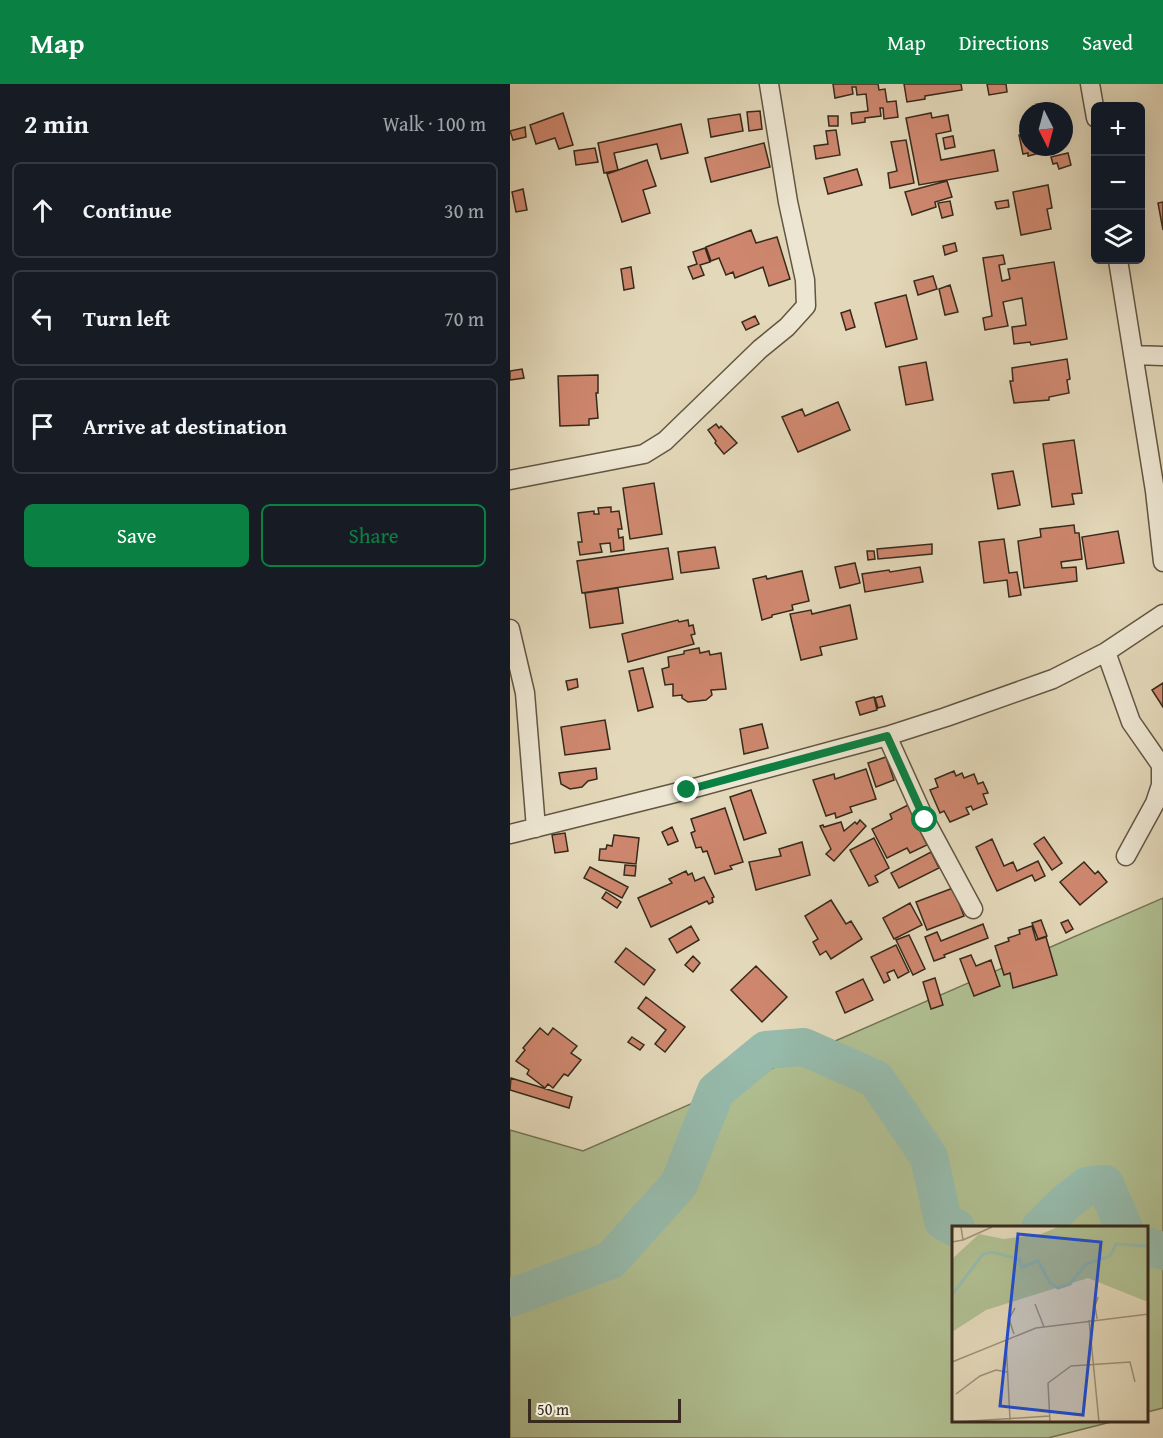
<!DOCTYPE html>
<meta charset="utf-8">
<style>
body{margin:0;font-family:"Gentium Book Plus",serif;background:#242831;color:#f1f3f6}
.controls{position:absolute;right:18px;top:18px;display:grid;overflow:hidden;border-radius:9px;box-shadow:0 6px 24px #0002}
.controls button{width:54px;height:54px;display:grid;place-items:center;padding:0;border:0;border-bottom:2px solid #363941;background:#171b24;color:#f1f3f6;font:30px sans-serif}
.compass{position:absolute;left:509px;top:18px;width:54px;height:54px;border-radius:50%;background:#171b24;box-shadow:0 6px 24px #0002;rotate:174deg}
.scale{position:absolute;left:18px;bottom:15px;width:153px;box-sizing:border-box;padding-left:6px;border:3px solid #372a1c;border-top:0;font-size:16px;line-height:21px;white-space:nowrap;color:#372a1c;-webkit-text-stroke:4px #ede6d2;paint-order:stroke}
.stop{position:absolute;width:18px;height:18px;margin:-14px;border:4px solid #0b8043;border-radius:50%;background:#fff}
.stop.end{background:#0b8043;border-color:#fff;box-shadow:0 2px 6px #0008}
.list{margin:0;padding:0;list-style:none}
h2{display:flex;justify-content:space-between;align-items:center;height:78px;margin:0;padding:0 24px;font-size:26px}
h2 small{font-size:20px;font-weight:400;color:#9ea1a6}
.list li{display:grid;grid-template-columns:39px 1fr auto;gap:18px;align-items:center;box-sizing:border-box;height:96px;margin:0 12px 12px;padding:0 12px;border:2px solid #363941;border-radius:9px}
.list b{display:block;font-size:22px;white-space:nowrap}
.list em{font-size:20px;font-style:normal;color:#9ea1a6}
.actions{display:flex;gap:12px;padding:18px 24px}
.actions a{flex:1;padding:14px 0;border:2px solid #0b8043;border-radius:9px;text-align:center;font-size:21px;color:#0b8043}
.actions .main{background:#0b8043;color:#fff}
.icon{flex:none;width:33px;height:33px;fill:none;stroke:currentColor;stroke-width:2;stroke-linecap:round;stroke-linejoin:round}
.map{position:relative;flex:none;width:653px;height:1354px;overflow:hidden}
header{display:flex;align-items:center;gap:36px;box-sizing:border-box;height:84px;padding:0 30px;background:#0b8043;color:#fff}
header strong{font-size:28px}
nav{display:flex;gap:33px;margin-inline-start:auto;font-size:21px}
main{display:flex}
aside{flex:1;background:#171b24}
.map>svg:first-child{display:block}
.green{fill:#b0bf91;stroke:#747456;stroke-width:1.5}
.lines{fill:none;stroke-linecap:round;stroke-linejoin:round}
.river{stroke:#96baab;stroke-width:38}
.building{fill:#ce876e;stroke:#372a1c;stroke-width:1.5}
.minor-casing{stroke:#625643;stroke-width:21}
.minor{stroke:#ede6d2;stroke-width:18}
.route{stroke:#0b8043;stroke-width:8}
.inset-river{fill:none;stroke:#96baab;stroke-width:3}
.inset-road{fill:none;stroke:#9e927a;stroke-width:1.5}
.view{fill:#1d4ed8;fill-opacity:0.15;stroke:#1d4ed8;stroke-width:3}
.inset-edge{fill:none;stroke:#372a1c;stroke-width:3}
</style>
<header>
<strong>Map</strong>
<nav><a>Map</a><a>Directions</a><a>Saved</a></nav>
</header>
<main>
<aside>
<h2>2 min<small>Walk · 100 m</small></h2>
<ul class="list">
<li><svg class="icon" aria-label="ahead" viewBox="0 0 24 24"><path d="M12 20V5M6 11l6-6 6 6"/></svg><div><b>Continue</b></div><em>30 m</em></li>
<li><svg class="icon" aria-label="left" viewBox="0 0 24 24"><path d="M17 20v-9H6M10 6l-5 5 5 5"/></svg><div><b>Turn left</b></div><em>70 m</em></li>
<li><svg class="icon" aria-label="arrive" viewBox="0 0 24 24"><path d="M6 21V4h12l-3 4 3 4H6"/></svg><div><b>Arrive at destination</b></div></li>
</ul>
<div class="actions"><a class="main">Save</a><a>Share</a></div>
</aside>
<div class="map">
<svg width="653" height="1354" viewBox="0 0 653 1354">
<rect width="100%" height="100%" fill="#e3d8b9"/>
<filter id="stains"><feTurbulence type="fractalNoise" baseFrequency=".00333" numOctaves="4"/><feColorMatrix values="0 0 0 0 .2 0 0 0 0 .09 0 0 0 0 .02 0 0 0 .5 -.17"/></filter>
<radialGradient id="worn" r=".72"><stop offset=".6" stop-color="#630" stop-opacity="0"/><stop offset="1" stop-color="#630" stop-opacity=".3"/></radialGradient>
<!-- green -->
<path class="green" d="M653,814V1324L637,1328L636,1144H443V1338H601L538,1354H0V1046L73,1067Z"/>
<g class="lines">
<!-- river -->
<path class="river" d="M530,1144L554,1120L577,1102L595,1100L614,1144
M636,1162L653,1167
M0,1214L101,1176L169,1100L206,1007L256,966L294,963L366,995L419,1073L433,1137L446,1144"/>
</g>
<!-- building -->
<path class="building" d="M323,0H368L369,6L375,5L377,18L386,17L388,33L374,35L373,24H370L371,32L355,34V38L342,40L341,29L358,27L356,10L347,11L346,3H342L343,10L325,14Z
M394,0H451L452,6L415,12V15L397,18Z
M477,0H496L497,8L479,11Z
M250,27L252,45L239,47L237,28Z
M53,29L63,61L49,65L45,54L26,60L20,41Z
M421,29L422,34L438,31L441,47L426,50L431,76L484,66L488,87L409,101L396,34Z
M230,30L233,47L201,53L198,35Z
M318,32H328V42H319Z
M171,40L178,69L151,75L147,60L104,69L108,86L94,89L88,59Z
M15,43L16,53L3,56L0,47Z
M326,46L330,71L306,75L304,62L318,60L316,47Z
M518,49V63L550,64L518,72V69L513,70L509,51Z
M443,52L445,63L435,65L433,54Z
M396,56L404,99L380,104L378,89L387,87L381,58Z
M254,59L260,83L201,98L195,74Z
M85,64L88,78L66,81L64,67Z
M558,69L561,81L549,85L547,79L543,80L541,73Z
M137,76L146,102L133,106L140,129L112,138L97,90Z
M347,85L352,101L318,110L314,94Z
M437,97L442,113L425,118L426,123L402,131L395,108Z
M538,101L542,124L537,125L541,145L511,151L503,108Z
M13,105L17,126L6,128L2,108Z
M498,116L499,123L487,125L485,118Z
M440,117L443,131L432,134L428,119Z
M653,118V146L648,119Z
M241,146L246,159L267,153L280,195L259,202L253,183L225,194L223,188L216,191L209,174L201,177L196,163Z
M445,159L447,167L435,171L433,162Z
M195,164L200,178L190,181L194,191L183,195L178,183L187,180L183,168Z
M493,171L495,180L489,181L492,197L500,195L498,185L544,178L557,255L521,261L520,258L504,260L502,243L516,241L512,214L493,218L498,242L475,246L473,234L482,232L473,174Z
M121,183L124,204L114,206L111,185Z
M423,192L427,205L408,211L404,197Z
M440,201L448,228L435,231L429,205Z
M396,211L407,255L376,263L365,219Z
M340,226L345,243L336,246L331,229Z
M245,232L249,240L236,246L232,238Z
M557,275L560,295L557,296L559,309L539,313V316L504,319L500,297H503L502,284Z
M416,278L423,316L396,321L389,283Z
M12,285L14,294L0,296V287Z
M88,291V309H86L88,334L79,335V341L50,342L48,292Z
M328,318L340,346L288,368L272,333L292,325L295,332Z
M206,340L209,344L211,342L227,359L214,370L205,359L206,357L198,346Z
M564,356L572,409L562,410L564,420L542,423L533,360Z
M503,387L510,421L488,425L482,390Z
M144,399L152,450L120,455L113,404Z
M101,423V428L109,427L112,445H108L109,454L113,453L114,466L101,468L100,459L90,460L92,468L70,471L68,458H72L68,429L84,427V430H89L88,424Z
M564,441L565,449H569L572,475L551,478L552,484L566,483L567,497L514,504L508,457L531,453L530,445Z
M608,447L614,479L577,485L572,453Z
M494,455L499,489L507,488L511,511L499,513L497,496L474,499L469,458Z
M422,460V470L368,475L367,465Z
M205,463L209,484L171,489L168,468Z
M158,464L163,495L72,509L67,477Z
M357,467H364L365,475L358,476Z
M345,479L350,499L330,504L325,483Z
M410,483L413,498L355,508L352,490L379,486L380,488Z
M292,487L299,517L282,521L283,526L262,531V533L252,536L243,495L256,492L257,495Z
M108,504L113,539L80,544L75,509Z
M340,521L347,555L310,563L312,571L291,576L280,530L301,526L302,530Z
M168,536L169,538L178,536L179,542L183,541L185,550L181,551L184,560L118,578L112,550Z
M189,564L190,569L199,567L200,571L211,569L216,605L201,606L202,611L196,616L178,618L172,614V611L163,612V600L155,601L152,585L159,583L158,573L174,570V567Z
M133,584L143,623L128,627L119,587Z
M67,595L68,603L58,606L56,597Z
M653,599V623L642,606Z
M372,612L375,622L368,624L365,614Z
M364,613L367,626L350,631L346,618Z
M95,636L100,665L55,671L51,643Z
M252,640L258,664L234,670L230,645Z
M376,673L384,696L366,703L358,679Z
M86,684L87,695L78,697L72,703L60,705L51,700L49,689Z
M356,685L366,715L340,723L342,728L326,734L325,729L316,732L303,696L324,690L325,695Z
M444,687L446,692L452,689L454,694L464,690L468,700L473,698L478,709L473,710L477,720L463,726L461,722L456,724L459,730L440,738L434,727L430,729L420,706L428,703L425,695Z
M241,706L256,749L234,756L220,713Z
M398,721L417,761L400,769L397,764L377,774L362,745L382,735L380,730Z
M215,724L233,778L220,782L222,785L205,790L197,767L193,768L191,763L186,764L181,749L185,747L181,735Z
M350,736L356,742L324,777L316,770L321,765L310,742L313,741L314,743L331,738L334,747L345,738L347,740Z
M162,743L168,757L158,761L152,748Z
M55,749L58,767L45,769L42,751Z
M104,751L129,754L126,780L89,776L90,765H96L97,761L102,762Z
M534,753L552,779L542,786L524,760Z
M364,754L379,784L365,792L368,798L359,802L340,766Z
M482,755L494,782L503,778L507,787L528,777L535,792L525,797L522,791L487,807L466,763Z
M292,758L300,791L246,806L239,778L271,772L269,765Z
M421,768L429,784L389,804L381,789Z
M574,778L585,790L588,787L597,798L570,821L550,798Z
M115,781L126,782L125,792L114,791Z
M80,783L118,803L112,814L74,794Z
M176,787L178,791L182,789L185,797L194,793L204,813L202,814L203,818L199,820L197,817L141,843L128,814L162,799L159,795Z
M443,804L454,832L417,846L406,818Z
M96,808L111,818L107,824L92,814Z
M321,816L336,840L341,837L352,855L321,875L316,867L310,871L303,858L308,855L295,832Z
M400,819L412,841L384,855L373,834Z
M531,836L537,852L528,855L522,839Z
M558,836L563,845L556,849L551,839Z
M473,840L478,854L434,871L435,873L424,877L415,853L427,848L431,857Z
M181,842L189,856L167,869L159,855Z
M522,842L526,856L536,853L547,891L503,904L500,889L494,891L485,862L499,857L498,854L510,850L509,846Z
M399,851L415,885L403,891L386,856Z
M386,861L399,888L388,894L384,886L377,889L380,896L374,899L361,873Z
M116,864L145,886L134,901L105,878Z
M461,871L466,882L481,876L490,902L464,912L450,875Z
M183,872L190,879L183,888L175,881Z
M246,882L277,913L252,938L221,906Z
M425,894L433,921L421,925L413,898Z
M353,895L363,916L335,929L326,908Z
M136,913L175,943L155,968L145,960L156,946L128,924Z
M30,944L38,951L43,944L67,962L61,969L71,976L58,992L54,990L43,1004L38,1000L35,1004L17,990L19,986L6,977L15,966L13,964Z
M122,953L134,961L130,966L118,958Z
M1,994L62,1013L59,1024L0,1006Z"/>
<g class="lines">
<!-- minor casing -->
<g class="minor-casing">
<path id="minor" d="M580,0L586,34
M608,176L645,407L653,478
M623,271L653,272
M0,396L134,370L155,357L250,265L277,243L296,222L295,196L278,118L259,0
M0,545L15,609L26,744
M596,568L621,638L651,681V701L645,719L616,772
M377,652L415,736L463,825
M0,750L177,706L377,652L436,633L543,595L596,568L653,530"/>
</g>
<!-- minor -->
<use href="#minor" class="minor"/>
</g>
<g class="lines">
<!-- route -->
<path class="route" d="M177,706L377,652L415,736"/>
</g>
<!-- overview -->
<g transform="translate(442 1142)">
<rect width="196" height="196" fill="#e3d8b9"/>
<path d="M106,1H196V76L136,52L34,84L0,106V33L27,8L52,13L89,8Z" fill="#b0bf91"/>
<path class="inset-river" d="M0,69L31,28L40,26L67,33L70,41L86,35L98,57L106,62L118,58L134,38L158,30L164,18L196,20L197,33"/>
<path class="inset-road" d="M11,14L40,1M0,16L11,14L9,1M83,78L92,101M145,93L143,80L146,71M137,94L147,196M62,108L57,93L63,82M54,114L58,194M0,136L84,102L197,88M4,168L28,150L44,144L55,146M4,196L97,190M98,196L96,157L119,140L178,136L183,156"/>
<path class="view" d="M66,8L149,16L131,189L48,180Z"/>
<rect width="196" height="196" class="inset-edge"/>
</g>
<rect width="100%" height="100%" filter="url(#stains)"/>
<rect width="100%" height="100%" fill="url(#worn)"/>
</svg>
<div class="controls">
<button>+</button>
<button>−</button>
<button><svg class="icon" aria-label="layers" viewBox="0 0 24 24"><path d="M12 4l9 5-9 5-9-5zM3 14l9 5 9-5"/></svg></button>
</div>
<svg class="compass" viewBox="-18 -18 36 36"><path d="M0-13l5 13h-10z" fill="#e53935"/><path d="M0 13l5-13h-10z" fill="#9ea1a6"/></svg>
<div class="scale">50 m</div>
<div class="stop" style="left:415px;top:736px"></div>
<div class="stop end" style="left:177px;top:706px"></div>
</div>
</main>
